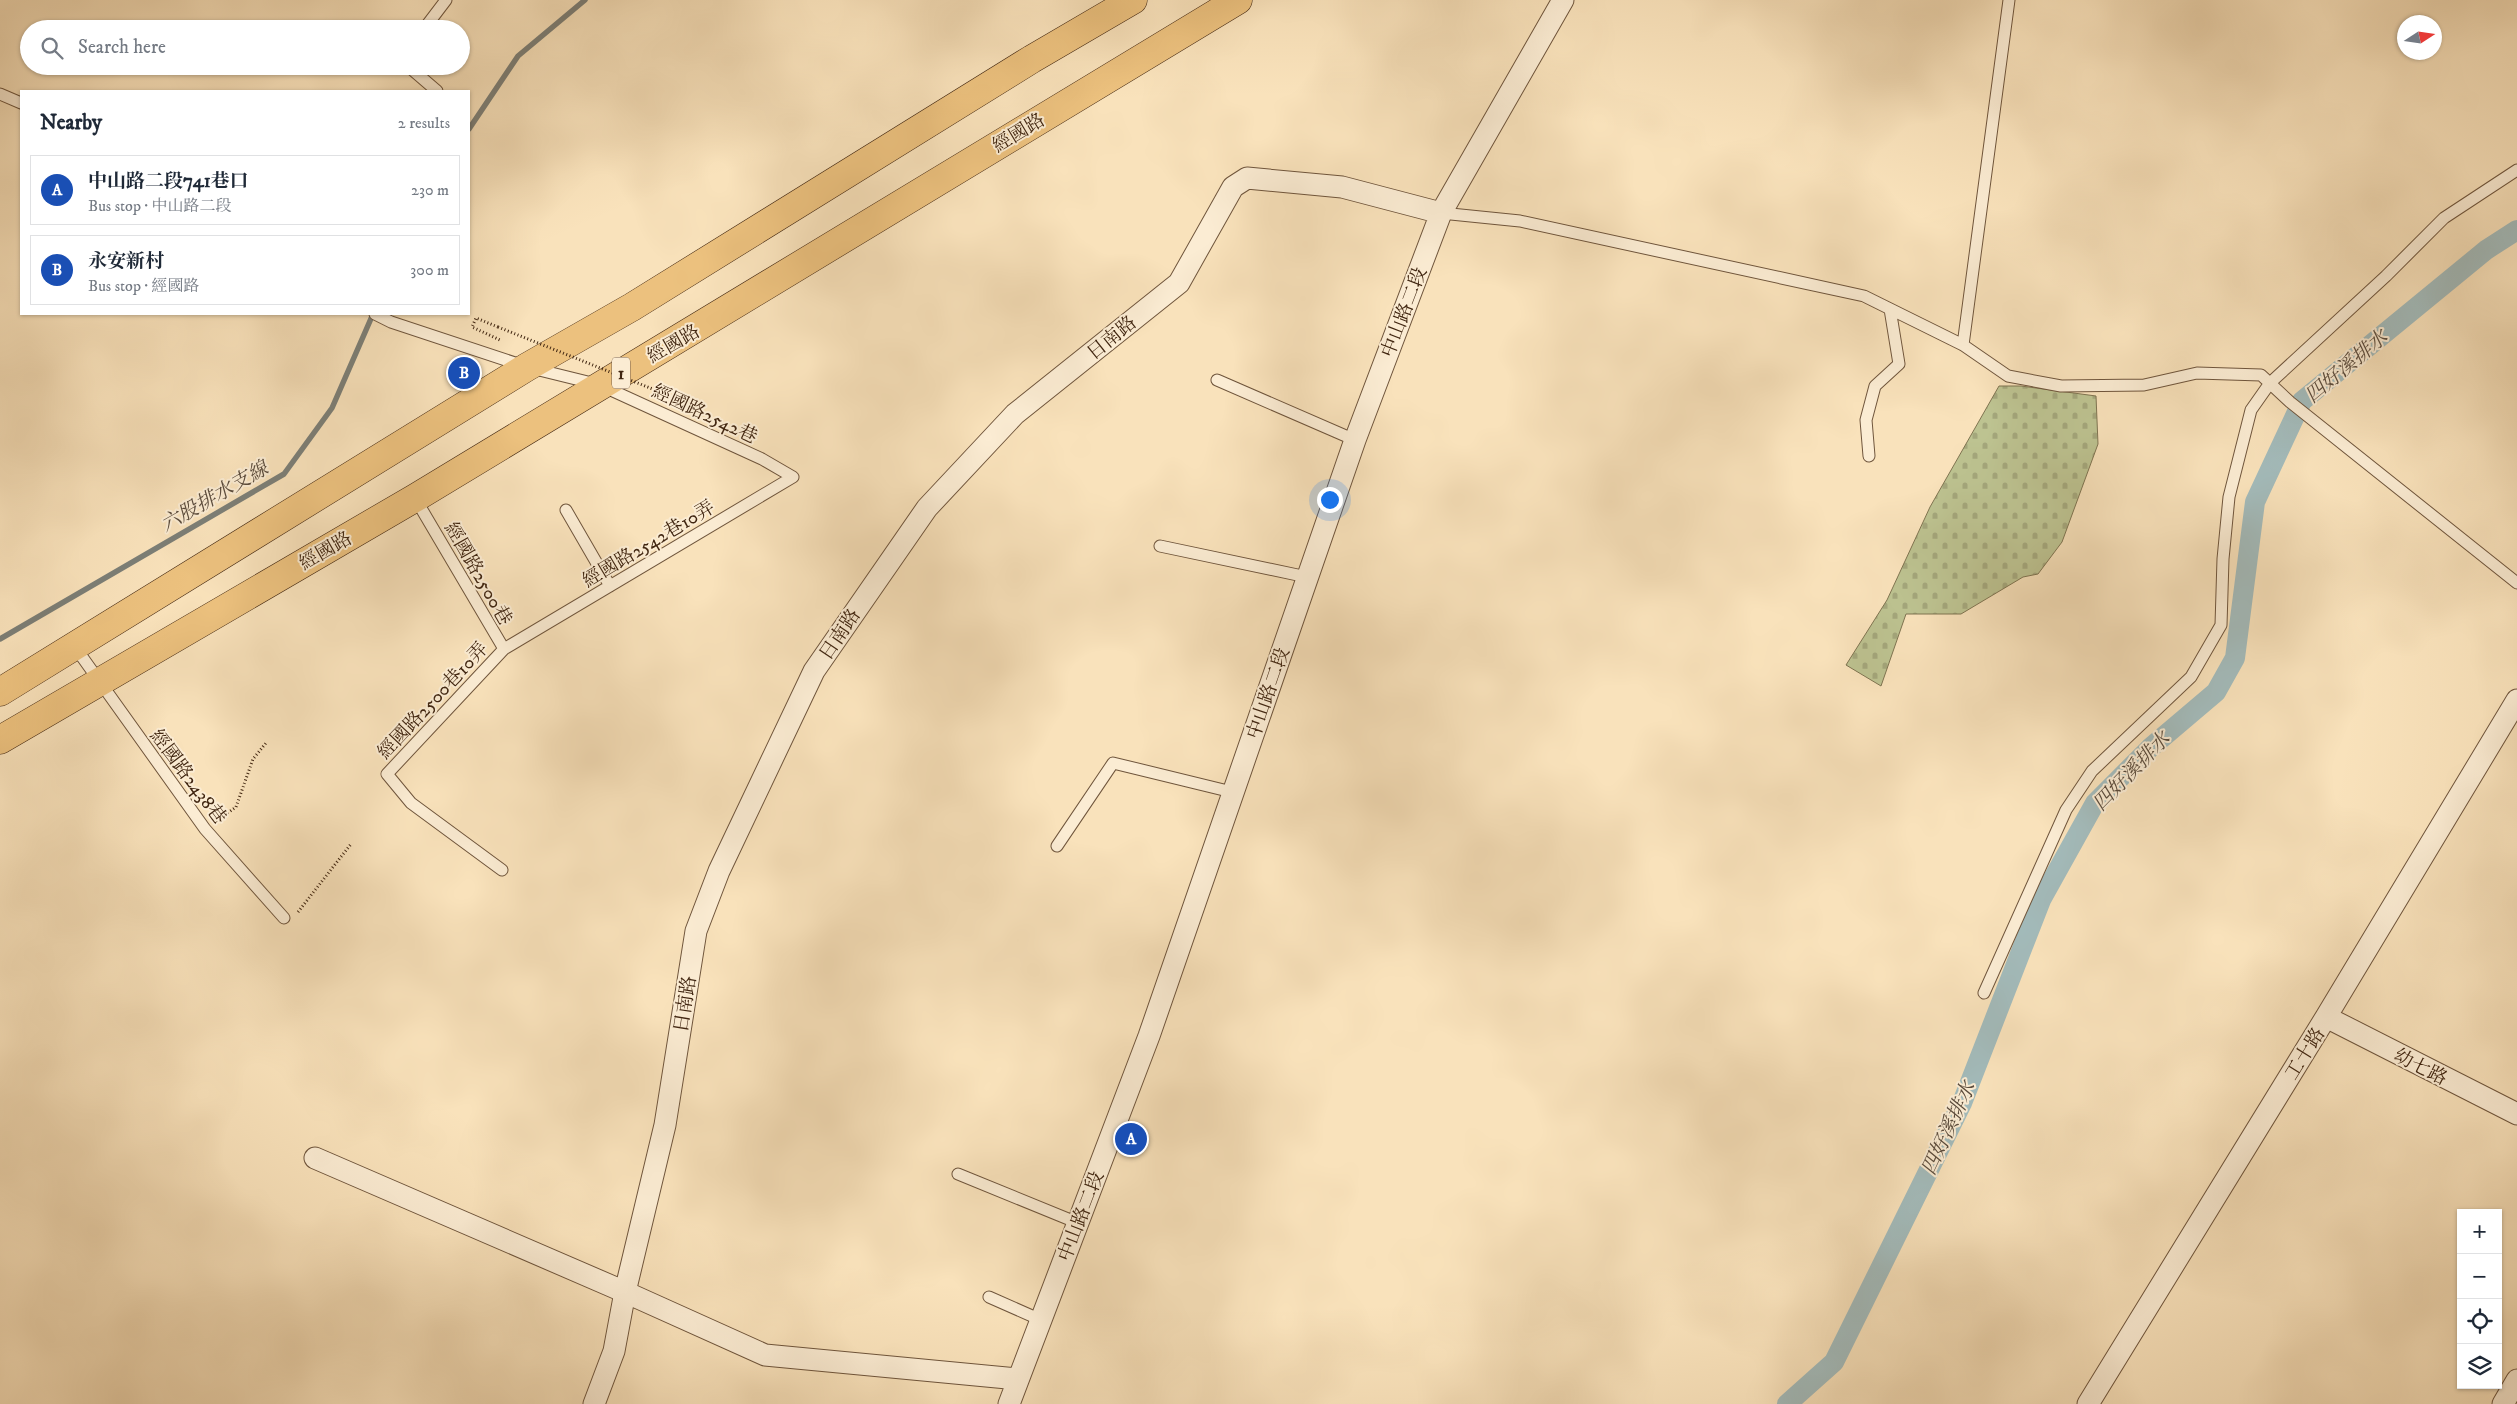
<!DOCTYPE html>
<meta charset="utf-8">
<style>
body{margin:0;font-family:"IM FELL DW Pica","Noto Serif TC",serif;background:#f2f2f3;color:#1f2937}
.controls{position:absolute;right:15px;bottom:15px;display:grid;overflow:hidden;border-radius:0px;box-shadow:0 1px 4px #0004}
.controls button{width:45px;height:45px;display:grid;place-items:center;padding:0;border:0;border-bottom:1px solid #e0e1e3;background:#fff;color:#1f2937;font:25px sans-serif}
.compass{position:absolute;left:2397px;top:15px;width:45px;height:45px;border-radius:50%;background:#fff;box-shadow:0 1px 4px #0004;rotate:78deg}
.you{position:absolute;left:1329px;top:499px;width:18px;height:18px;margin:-12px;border:4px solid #fff;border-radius:50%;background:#1a73e8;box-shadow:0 0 0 8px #1a73e833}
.badge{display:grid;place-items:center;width:32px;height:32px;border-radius:50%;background:#2563eb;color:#fff;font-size:16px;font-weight:700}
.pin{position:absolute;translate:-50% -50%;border:2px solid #fff;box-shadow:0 1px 5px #0006}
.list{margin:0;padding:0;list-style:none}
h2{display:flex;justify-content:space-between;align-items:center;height:65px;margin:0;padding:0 20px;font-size:21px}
h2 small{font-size:16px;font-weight:400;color:#747a83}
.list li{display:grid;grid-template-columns:32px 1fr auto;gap:15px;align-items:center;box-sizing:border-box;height:70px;margin:0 10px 10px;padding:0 10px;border:1px solid #e0e1e3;border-radius:0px}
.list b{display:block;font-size:19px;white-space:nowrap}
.list p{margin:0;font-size:16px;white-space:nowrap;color:#747a83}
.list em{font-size:16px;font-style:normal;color:#747a83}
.icon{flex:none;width:28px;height:28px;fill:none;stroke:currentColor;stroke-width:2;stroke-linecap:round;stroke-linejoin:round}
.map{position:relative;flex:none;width:2517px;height:1404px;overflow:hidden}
.search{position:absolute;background:#fff;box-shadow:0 1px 4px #0004;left:20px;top:20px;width:450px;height:55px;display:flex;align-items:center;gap:12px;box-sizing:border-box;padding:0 18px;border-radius:28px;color:#747a83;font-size:19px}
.panel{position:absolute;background:#fff;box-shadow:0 1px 4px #0004;left:20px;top:90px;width:450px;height:225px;border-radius:0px}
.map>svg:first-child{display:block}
.cemetery{fill:url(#cemetery-stones);stroke:#7f7451}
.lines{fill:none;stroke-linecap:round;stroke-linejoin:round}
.stream{stroke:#7c7f77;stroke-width:5.5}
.canal{stroke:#a3bbbb;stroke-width:20}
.lane-casing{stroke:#6f553c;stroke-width:13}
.street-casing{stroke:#6f553c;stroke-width:23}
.primary-casing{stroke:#412611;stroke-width:29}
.path{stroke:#412611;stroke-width:3;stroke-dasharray:1 2.5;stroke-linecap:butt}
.lane{stroke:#fbecd3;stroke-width:11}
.street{stroke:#fbecd3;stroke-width:21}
.primary{stroke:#ecc17e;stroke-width:28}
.path-bridge{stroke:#412611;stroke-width:3;stroke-dasharray:1 2.5;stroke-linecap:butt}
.labels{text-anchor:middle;stroke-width:4;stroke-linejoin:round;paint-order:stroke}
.shield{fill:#fbecd3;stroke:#79614b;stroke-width:1}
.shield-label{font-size:18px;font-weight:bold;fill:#412611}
.street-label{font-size:19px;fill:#412611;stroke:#fbecd3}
.water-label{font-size:20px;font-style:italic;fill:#5a4b3c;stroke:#fbecd3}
</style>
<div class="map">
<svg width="2517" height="1404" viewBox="0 0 2517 1404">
<defs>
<pattern id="cemetery-stones" width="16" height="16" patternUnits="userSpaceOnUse" patternTransform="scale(1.25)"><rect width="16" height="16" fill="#bdc391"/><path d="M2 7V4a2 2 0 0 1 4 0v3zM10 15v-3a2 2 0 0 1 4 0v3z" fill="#a4a77c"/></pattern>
</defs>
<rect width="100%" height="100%" fill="#f9e2bb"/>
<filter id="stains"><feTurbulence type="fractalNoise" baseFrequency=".004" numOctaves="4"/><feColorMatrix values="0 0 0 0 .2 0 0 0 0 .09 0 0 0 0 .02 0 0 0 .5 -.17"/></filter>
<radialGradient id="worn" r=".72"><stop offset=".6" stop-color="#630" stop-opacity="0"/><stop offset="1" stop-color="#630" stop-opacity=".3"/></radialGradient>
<!-- cemetery -->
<path class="cemetery" d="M1999,386H2021L2096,396L2098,444L2062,542L2038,574L2023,577L1961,614H1906L1881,686L1846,665L1887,600L1930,507Z"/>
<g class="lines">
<!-- stream -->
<path class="stream" d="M469,129L518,56L585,0
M0,639L284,474L332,408L373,314"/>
<!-- canal -->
<path class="canal" d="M1787,1404L1834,1362L1962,1103L2041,900L2095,803L2150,748L2216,692L2235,658L2255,502L2302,401L2486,250L2517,230"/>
<!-- lane casing -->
<g class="lane-casing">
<path id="lane" d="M424,29L446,0
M408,66L437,91
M0,94L21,103
M1441,213L1520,221L1864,296L1963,345L2008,376L2061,386L2144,385L2197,373L2261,375L2290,402L2517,583
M375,314L391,322L527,367L600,385L762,459L793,477L504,649L415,498
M1963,345L2009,0
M1217,380L1355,440
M1869,456L1866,420L1875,386L1899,364L1890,309
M566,510L610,586
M1160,546L1307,577
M75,647L205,829L284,918
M1057,846L1113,763L1232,792
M502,870L411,803L387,774L504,649
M1984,993L2066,810L2092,771L2191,677L2221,625L2223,559L2229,497L2251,410L2270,383L2386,276L2444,218L2517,170
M958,1174L1078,1223
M989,1297L1041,1320"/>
</g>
<!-- street casing -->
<g class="street-casing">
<path id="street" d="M2326,1017L2517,1114
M315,1158L625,1292L765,1355L1018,1379
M594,1404L614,1351L625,1292L665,1125L696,931L719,871L814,671L927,508L1015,414L1179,283L1233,187L1247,178L1342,187L1441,213
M1009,1404L1149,1036L1355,440L1441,213L1563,0
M2088,1404L2326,1017L2517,700
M2503,1404L2517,1380"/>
</g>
<!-- primary casing -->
<g class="primary-casing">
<path id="primary" d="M0,692L527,367L632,307L1032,59L1133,0
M0,740L415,498L1238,0"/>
</g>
<!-- path -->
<path class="path" d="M498,327L476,318L472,327L500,340
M655,390L690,406L687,410
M216,821L236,807L253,759L266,743
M298,912L351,844"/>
<!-- lane -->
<use href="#lane" class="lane"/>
<!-- street -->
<use href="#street" class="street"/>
<!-- primary -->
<use href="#primary" class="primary"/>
<!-- path-bridge -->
<path class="path-bridge" d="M498,327L655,390"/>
</g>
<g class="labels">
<!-- shield labels -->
<rect class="shield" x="612" y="357.5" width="18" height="31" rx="4"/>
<g class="shield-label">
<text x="621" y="379">1</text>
</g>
<!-- street labels -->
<g class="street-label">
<text transform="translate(1018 132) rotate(-31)" y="7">經國路</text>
<text transform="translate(1403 312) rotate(-69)" y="7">中山路二段</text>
<text transform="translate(1111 337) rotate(-39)" y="7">日南路</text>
<text transform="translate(673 343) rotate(-30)" y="7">經國路</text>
<text transform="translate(705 413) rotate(25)" y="7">經國路2542巷</text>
<text transform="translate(648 543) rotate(-31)" y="7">經國路2542巷10弄</text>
<text transform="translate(325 550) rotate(-30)" y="7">經國路</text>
<text transform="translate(479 573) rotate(60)" y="7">經國路2500巷</text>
<text transform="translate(839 634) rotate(-56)" y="7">日南路</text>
<text transform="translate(1267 693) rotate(-71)" y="7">中山路二段</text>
<text transform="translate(432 700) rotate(-47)" y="7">經國路2500巷10弄</text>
<text transform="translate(189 776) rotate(53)" y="7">經國路2438巷</text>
<text transform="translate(684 1004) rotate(-81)" y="7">日南路</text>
<text transform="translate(2304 1053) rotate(-58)" y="7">工十路</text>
<text transform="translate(2421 1066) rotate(27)" y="7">幼七路</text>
<text transform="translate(1080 1216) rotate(-69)" y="7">中山路二段</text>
</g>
<!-- water labels -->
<g class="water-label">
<text transform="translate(2346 366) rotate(-40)" y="7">四好溪排水</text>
<text transform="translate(214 496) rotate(-30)" y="7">六股排水支線</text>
<text transform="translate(2131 771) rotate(-46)" y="7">四好溪排水</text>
<text transform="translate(1948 1128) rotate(-65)" y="7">四好溪排水</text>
</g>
</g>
<rect width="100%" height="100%" filter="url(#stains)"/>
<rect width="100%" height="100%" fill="url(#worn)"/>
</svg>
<div class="controls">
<button>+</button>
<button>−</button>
<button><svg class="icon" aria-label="locate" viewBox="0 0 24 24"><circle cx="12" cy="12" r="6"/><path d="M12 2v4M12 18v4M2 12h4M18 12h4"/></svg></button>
<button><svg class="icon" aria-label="layers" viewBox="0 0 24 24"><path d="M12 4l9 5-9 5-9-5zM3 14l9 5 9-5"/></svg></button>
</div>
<svg class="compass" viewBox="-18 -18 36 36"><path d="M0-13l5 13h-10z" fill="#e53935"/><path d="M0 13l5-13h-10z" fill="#747a83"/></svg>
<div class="you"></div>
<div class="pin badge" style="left:1131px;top:1139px;background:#1a4fb4">A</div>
<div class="pin badge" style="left:464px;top:373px;background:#1a4fb4">B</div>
<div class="search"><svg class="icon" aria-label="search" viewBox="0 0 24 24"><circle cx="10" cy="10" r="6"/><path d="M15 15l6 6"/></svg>Search here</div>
<section class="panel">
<h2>Nearby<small>2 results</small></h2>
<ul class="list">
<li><span class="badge" style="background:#1a4fb4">A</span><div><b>中山路二段741巷口</b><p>Bus stop · 中山路二段</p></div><em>230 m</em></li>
<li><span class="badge" style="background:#1a4fb4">B</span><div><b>永安新村</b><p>Bus stop · 經國路</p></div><em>300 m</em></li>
</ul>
</section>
</div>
